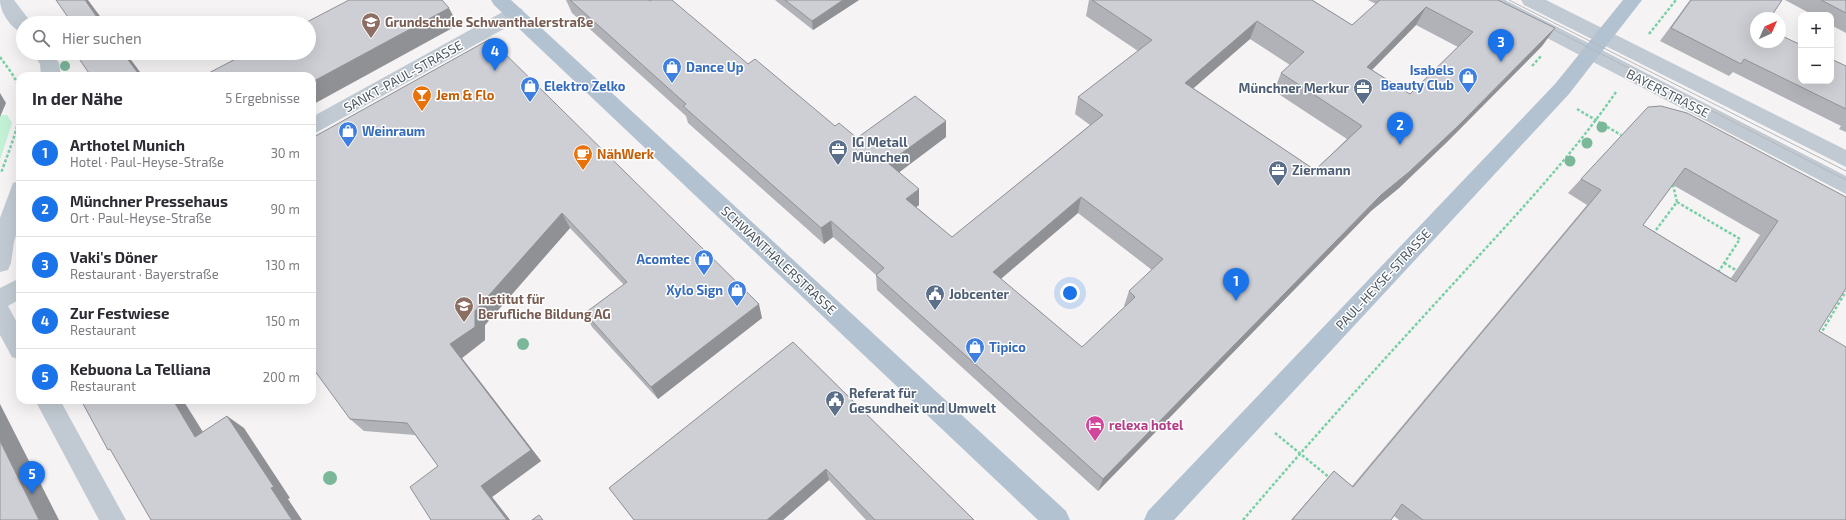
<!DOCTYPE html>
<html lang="de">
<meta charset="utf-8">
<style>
body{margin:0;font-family:"Exo 2",sans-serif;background:#f2f2f3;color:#2b2b33}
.controls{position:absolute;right:12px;top:12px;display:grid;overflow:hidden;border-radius:8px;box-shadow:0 4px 16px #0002}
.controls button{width:36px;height:36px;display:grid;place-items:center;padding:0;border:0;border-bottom:1px solid #e1e1e2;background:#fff;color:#2b2b33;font:20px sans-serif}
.compass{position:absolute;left:1750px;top:12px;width:36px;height:36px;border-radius:50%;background:#fff;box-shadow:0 4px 16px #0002;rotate:45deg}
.you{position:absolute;left:1070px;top:293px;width:14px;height:14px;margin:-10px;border:3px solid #fff;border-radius:50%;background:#1a73e8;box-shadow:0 0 0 6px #1a73e833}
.badge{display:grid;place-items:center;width:26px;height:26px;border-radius:50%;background:#1a73e8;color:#fff;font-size:13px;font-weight:700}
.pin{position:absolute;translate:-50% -33px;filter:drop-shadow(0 1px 2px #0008)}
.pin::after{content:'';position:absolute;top:21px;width:14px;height:12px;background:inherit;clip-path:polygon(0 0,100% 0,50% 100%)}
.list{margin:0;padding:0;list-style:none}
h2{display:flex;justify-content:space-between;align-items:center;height:52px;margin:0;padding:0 16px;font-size:17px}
h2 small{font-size:13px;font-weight:400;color:#7c7c81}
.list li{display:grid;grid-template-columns:26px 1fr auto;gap:12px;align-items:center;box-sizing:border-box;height:56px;padding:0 16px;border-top:1px solid #e1e1e2}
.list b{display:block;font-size:15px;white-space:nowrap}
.list p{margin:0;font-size:13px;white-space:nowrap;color:#7c7c81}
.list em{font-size:13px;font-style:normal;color:#7c7c81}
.icon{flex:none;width:22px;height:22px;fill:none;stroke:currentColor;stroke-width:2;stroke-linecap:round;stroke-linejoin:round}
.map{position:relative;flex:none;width:1846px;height:520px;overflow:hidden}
.search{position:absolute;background:#fff;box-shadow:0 4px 16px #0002;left:16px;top:16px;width:300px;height:44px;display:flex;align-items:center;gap:10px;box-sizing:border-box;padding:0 14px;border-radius:22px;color:#7c7c81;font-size:15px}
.panel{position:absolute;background:#fff;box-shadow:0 4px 16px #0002;left:16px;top:72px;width:300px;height:332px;border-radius:12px}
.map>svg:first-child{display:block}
.green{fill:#c3f1d5}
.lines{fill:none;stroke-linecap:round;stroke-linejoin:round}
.path{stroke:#7ad0a6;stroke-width:2.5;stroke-dasharray:3 2;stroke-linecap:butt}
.minor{fill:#c1cad2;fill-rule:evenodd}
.major{fill:#b3c2d1;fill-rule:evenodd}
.tram{stroke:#b5b8bd;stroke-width:1}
.tree{fill:#7bb799}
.wall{fill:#b0b2b7;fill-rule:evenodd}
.shaded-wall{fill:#909195}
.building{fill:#cdcfd5;stroke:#909195;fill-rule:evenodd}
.labels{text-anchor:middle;stroke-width:3;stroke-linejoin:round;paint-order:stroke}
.education-label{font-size:13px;font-weight:bold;fill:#785e54;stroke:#fff;text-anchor:start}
.shop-label{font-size:13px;font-weight:bold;fill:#366cbe;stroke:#fff;text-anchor:start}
.street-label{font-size:13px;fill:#4a5661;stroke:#fff}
.service-label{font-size:13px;font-weight:bold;fill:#4e5e75;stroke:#fff;text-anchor:start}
.food-label{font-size:13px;font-weight:bold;fill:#c56008;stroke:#fff;text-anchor:start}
.hotel-label{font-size:13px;font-weight:bold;fill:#b23c85;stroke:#fff;text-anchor:start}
</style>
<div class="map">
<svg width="1846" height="520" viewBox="0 0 1846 520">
<rect width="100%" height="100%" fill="#f5f3f3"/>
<!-- green -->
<path class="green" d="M0,115H7L12,123L0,160Z"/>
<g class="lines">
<!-- path -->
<path class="path" d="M1649,34L1676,0
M0,57C7,67 16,77 19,89C26,113 9,150 1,173
M1532,66L1542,55
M1577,109L1621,135
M1677,202L1740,239L1717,274
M1653,234L1677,202L1673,185
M1724,263L1739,272
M1820,335L1846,291
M1275,433L1330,478
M1243,520C1315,435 1389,354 1464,272C1517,214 1571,157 1616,92"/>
<!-- minor -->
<path class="minor" d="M0,0H14L30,21L31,23H23V33C11,29 0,12 0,0Z
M1481,0H1505L1846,176V194L1484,5Z
M1521,0H1546L1846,150V167L1524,5Z
M515,7L522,9L524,14L522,19L319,131L312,134V117L508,9Z
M32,53H52L59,63L61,76H41L40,64Z
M20,181V222L14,242L11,263L8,270L0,272V218L13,183Z
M20,278V299L8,306L20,328V360L12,357L0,335V288Z
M35,400H60L126,520H99Z"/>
<!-- major -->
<path class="major" d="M491,0H511L1066,511L1070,520H1038L494,5Z
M1623,0H1642L1569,94L1174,520H1144L1148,511L1555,84Z"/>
<!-- tram -->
<path class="tram" d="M1509,0L1846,171
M1543,24L1846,180"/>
</g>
<!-- trees -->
<g class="tree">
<circle cx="65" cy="66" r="5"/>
<circle cx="1602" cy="127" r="5.5"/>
<circle cx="1587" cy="143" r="5.5"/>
<circle cx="1570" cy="161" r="5.5"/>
<circle cx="523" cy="344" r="6"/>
<circle cx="330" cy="478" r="7"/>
</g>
<!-- wall -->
<path class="wall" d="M566,0H648L748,64L835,126L857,138L946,137L899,172L919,205L916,207L952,237L1090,125L1075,114L1078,97L1138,51L1086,16L1089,0H1312L1352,25L1376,4L1368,0H1498L1555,28L1542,46L1447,142L1399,188L1371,211L1098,491L877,290L876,275L833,237L824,244L688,123L686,116L572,13ZM1416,25L1458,47L1410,94L1372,70ZM1250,39L1290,65L1281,73L1274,91L1347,139L1315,170L1193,88ZM1078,213L1152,270L1129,291L1124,306L1125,307L1082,347L1001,279Z
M775,0H859L813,30Z
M1690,0H1782L1756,18V42L1846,66V132L1839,129L1841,126L1733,72L1729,76L1660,41Z
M1785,0H1846V33L1831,25V15H1813Z
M490,39L762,318L658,399L592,327L585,313L624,285L570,228L485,325V340L462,358L541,461L492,497L510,520H431L438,466L415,435L364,431L350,419Z
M1648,107L1846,197L1819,331L1846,520H1399L1394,516L1391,520H1291L1325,481L1334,471L1352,486L1587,205L1568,193ZM1673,185L1760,235L1731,278L1643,225Z
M793,342L974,520H866L829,480L783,520H634L609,488Z"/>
<!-- shaded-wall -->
<path class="shaded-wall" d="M85,0H88L105,23H101Z
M843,0H859L813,30L812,21Z
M1426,7L1416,25L1358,84L1367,67Z
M449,8L458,25L312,105V82Z
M1257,21L1250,39L1180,100L1185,83Z
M1555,28L1542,46L1447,142L1399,188L1371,211L1098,491L1103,479L1381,195Z
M123,53H126L143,76H140Z
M0,93L6,103L0,117Z
M946,121V137L889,180L888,163Z
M919,189V205L906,215V199Z
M1081,197L1078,213L991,287L993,272Z
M562,213L570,228L485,325V340L462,358L541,461L492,497L510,520H507L481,486L450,344L475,311Z
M831,221L833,237L824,244L821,228Z
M759,304L762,318L658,399L651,387Z
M173,400H183L213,448L195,437Z
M0,404L59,520H39L0,441Z
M227,416L244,428L290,498L288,499L302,520H292L271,488Z
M826,469L829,480L783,520H767Z"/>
<!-- building -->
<path class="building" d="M56,0H85L101,23H72Z
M349,0H442L449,8L312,82V76H203L247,53H309V23H305Z
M570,0H648L650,1L652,0H672L748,64L755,59L835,126L839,123L857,138L915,96L946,121L888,163L919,189L906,199L952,237L1103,115L1078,97L1152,40L1092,0H1312L1352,25L1380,0H1498L1555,28L1458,126L1409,172L1381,195L1103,479L876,275L884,268L831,221L821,228L683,106L686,104ZM1426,7L1473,32L1410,94L1367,67ZM1257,21L1304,52L1281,73L1362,126L1315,170L1185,83ZM1081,197L1163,259L1129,291L1135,297L1082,347L993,272Z
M785,0H843L812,21Z
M1691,0H1782L1770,18H1756V42H1780V35L1801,45V81H1831V59L1846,66V109L1744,59L1741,64L1671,28Z
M1821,0H1846V13Z
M490,39L759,304L651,387L585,313L627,282L562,213L475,311V327L450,344L531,450L481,486L507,520H431L410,487L438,466L407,423L350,419L312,367V138Z
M75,53H123L140,76H91Z
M1661,106L1687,113L1846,197V288L1819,331L1846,347V520H1423L1402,504L1391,520H1292L1334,471L1353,487L1601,190L1581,179L1648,107ZM1685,168L1778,221L1736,282L1643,225Z
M793,342L974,520H875L826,469L767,520H634L609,488Z
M81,400H173L195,437L227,416L274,487L271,488L292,520H151L110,449L108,450Z
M0,441L39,520H0Z
M539,515L543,520H532Z"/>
<!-- icons -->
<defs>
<g id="school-pin" transform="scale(1)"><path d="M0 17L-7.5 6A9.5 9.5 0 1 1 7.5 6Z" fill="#8d6e63" stroke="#fff"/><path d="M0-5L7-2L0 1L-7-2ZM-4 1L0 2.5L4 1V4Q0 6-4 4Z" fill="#fff"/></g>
<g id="shop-pin" transform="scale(1)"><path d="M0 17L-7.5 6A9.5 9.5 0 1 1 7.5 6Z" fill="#3f7fe0" stroke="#fff"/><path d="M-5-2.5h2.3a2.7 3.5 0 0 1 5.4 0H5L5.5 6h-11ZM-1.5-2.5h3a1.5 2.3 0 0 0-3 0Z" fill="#fff"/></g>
<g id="office-pin" transform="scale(1)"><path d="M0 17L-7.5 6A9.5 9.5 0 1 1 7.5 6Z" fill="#5c6f8a" stroke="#fff"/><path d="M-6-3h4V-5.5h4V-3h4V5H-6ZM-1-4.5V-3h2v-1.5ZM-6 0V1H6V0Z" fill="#fff"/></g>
<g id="bar-pin" transform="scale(1)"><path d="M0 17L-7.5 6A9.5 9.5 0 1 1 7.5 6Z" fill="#e8710a" stroke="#fff"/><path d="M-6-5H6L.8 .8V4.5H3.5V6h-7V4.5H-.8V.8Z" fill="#fff"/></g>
<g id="cafe-pin" transform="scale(1)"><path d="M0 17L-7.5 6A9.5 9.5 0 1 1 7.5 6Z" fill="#e8710a" stroke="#fff"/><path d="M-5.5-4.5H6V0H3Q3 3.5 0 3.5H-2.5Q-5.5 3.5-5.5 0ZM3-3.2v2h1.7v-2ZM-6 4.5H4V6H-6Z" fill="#fff"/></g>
<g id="civic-pin" transform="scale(1)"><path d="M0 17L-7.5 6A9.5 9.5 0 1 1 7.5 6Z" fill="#5c6f8a" stroke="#fff"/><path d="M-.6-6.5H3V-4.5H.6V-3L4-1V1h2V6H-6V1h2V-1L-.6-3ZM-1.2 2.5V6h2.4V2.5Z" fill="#fff"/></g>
<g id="hotel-pin" transform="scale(1)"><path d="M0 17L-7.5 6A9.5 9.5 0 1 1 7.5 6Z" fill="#d1479c" stroke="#fff"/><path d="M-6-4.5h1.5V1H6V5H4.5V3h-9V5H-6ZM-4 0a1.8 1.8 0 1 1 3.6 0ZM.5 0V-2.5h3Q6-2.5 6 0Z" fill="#fff"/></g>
</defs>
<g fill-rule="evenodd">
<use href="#school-pin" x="371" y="22"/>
<use href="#shop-pin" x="672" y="67"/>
<use href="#shop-pin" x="1468" y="77"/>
<use href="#shop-pin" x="530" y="86"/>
<use href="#office-pin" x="1363" y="88"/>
<use href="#bar-pin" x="422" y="95"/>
<use href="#shop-pin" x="348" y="131"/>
<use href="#office-pin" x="838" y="149"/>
<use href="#cafe-pin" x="583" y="154"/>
<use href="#office-pin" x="1278" y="170"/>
<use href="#shop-pin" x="704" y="259"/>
<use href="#shop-pin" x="737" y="290"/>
<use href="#civic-pin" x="935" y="294"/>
<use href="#school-pin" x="464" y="306"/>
<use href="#shop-pin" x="975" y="347"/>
<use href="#civic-pin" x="835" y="400"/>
<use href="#hotel-pin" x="1095" y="425"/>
</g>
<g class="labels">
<!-- education labels -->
<g class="education-label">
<text x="385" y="27">Grundschule Schwanthalerstraße</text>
<text x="478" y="304">Institut für<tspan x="478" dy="15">Berufliche Bildung AG</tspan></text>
</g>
<!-- shop labels -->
<g class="shop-label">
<text x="686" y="72">Dance Up</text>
<text x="1454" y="75" text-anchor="end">Isabels<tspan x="1454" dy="15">Beauty Club</tspan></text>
<text x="544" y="91">Elektro Zelko</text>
<text x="362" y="136">Weinraum</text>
<text x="690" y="264" text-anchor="end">Acomtec</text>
<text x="723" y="295" text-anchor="end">Xylo Sign</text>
<text x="989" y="352">Tipico</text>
</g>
<!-- street labels -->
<g class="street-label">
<text transform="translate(403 76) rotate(-29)" y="5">SANKT-PAUL-STRASSE</text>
<text transform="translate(1668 93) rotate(27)" y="5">BAYERSTRASSE</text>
<text transform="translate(779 260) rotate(43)" y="5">SCHWANTHALERSTRASSE</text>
<text transform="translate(1383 279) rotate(-47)" y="5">PAUL-HEYSE-STRASSE</text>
</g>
<!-- service labels -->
<g class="service-label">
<text x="1349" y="93" text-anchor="end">Münchner Merkur</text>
<text x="852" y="147">IG Metall<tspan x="852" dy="15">München</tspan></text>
<text x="1292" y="175">Ziermann</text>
<text x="949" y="299">Jobcenter</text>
<text x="849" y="398">Referat für<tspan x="849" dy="15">Gesundheit und Umwelt</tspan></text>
</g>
<!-- food labels -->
<g class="food-label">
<text x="436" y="100">Jem &amp; Flo</text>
<text x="597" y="159">NähWerk</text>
</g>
<!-- hotel labels -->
<g class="hotel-label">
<text x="1109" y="430">relexa hotel</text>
</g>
</g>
</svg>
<div class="controls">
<button>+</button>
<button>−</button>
</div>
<svg class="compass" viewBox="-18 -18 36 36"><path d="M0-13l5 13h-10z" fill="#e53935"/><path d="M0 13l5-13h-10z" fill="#7c7c81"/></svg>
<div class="you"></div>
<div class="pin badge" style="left:1236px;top:301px">1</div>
<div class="pin badge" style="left:1400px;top:145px">2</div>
<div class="pin badge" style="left:1501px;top:62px">3</div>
<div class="pin badge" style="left:495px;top:71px">4</div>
<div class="pin badge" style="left:32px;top:494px">5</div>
<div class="search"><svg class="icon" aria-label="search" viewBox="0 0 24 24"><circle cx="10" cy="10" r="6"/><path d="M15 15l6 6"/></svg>Hier suchen</div>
<section class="panel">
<h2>In der Nähe<small>5 Ergebnisse</small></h2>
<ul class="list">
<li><span class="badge">1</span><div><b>Arthotel Munich</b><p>Hotel · Paul-Heyse-Straße</p></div><em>30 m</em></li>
<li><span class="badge">2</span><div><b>Münchner Pressehaus</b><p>Ort · Paul-Heyse-Straße</p></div><em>90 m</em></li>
<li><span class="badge">3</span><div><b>Vaki's Döner</b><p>Restaurant · Bayerstraße</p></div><em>130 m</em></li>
<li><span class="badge">4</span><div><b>Zur Festwiese</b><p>Restaurant</p></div><em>150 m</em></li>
<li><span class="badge">5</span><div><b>Kebuona La Telliana</b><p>Restaurant</p></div><em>200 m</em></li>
</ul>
</section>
</div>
